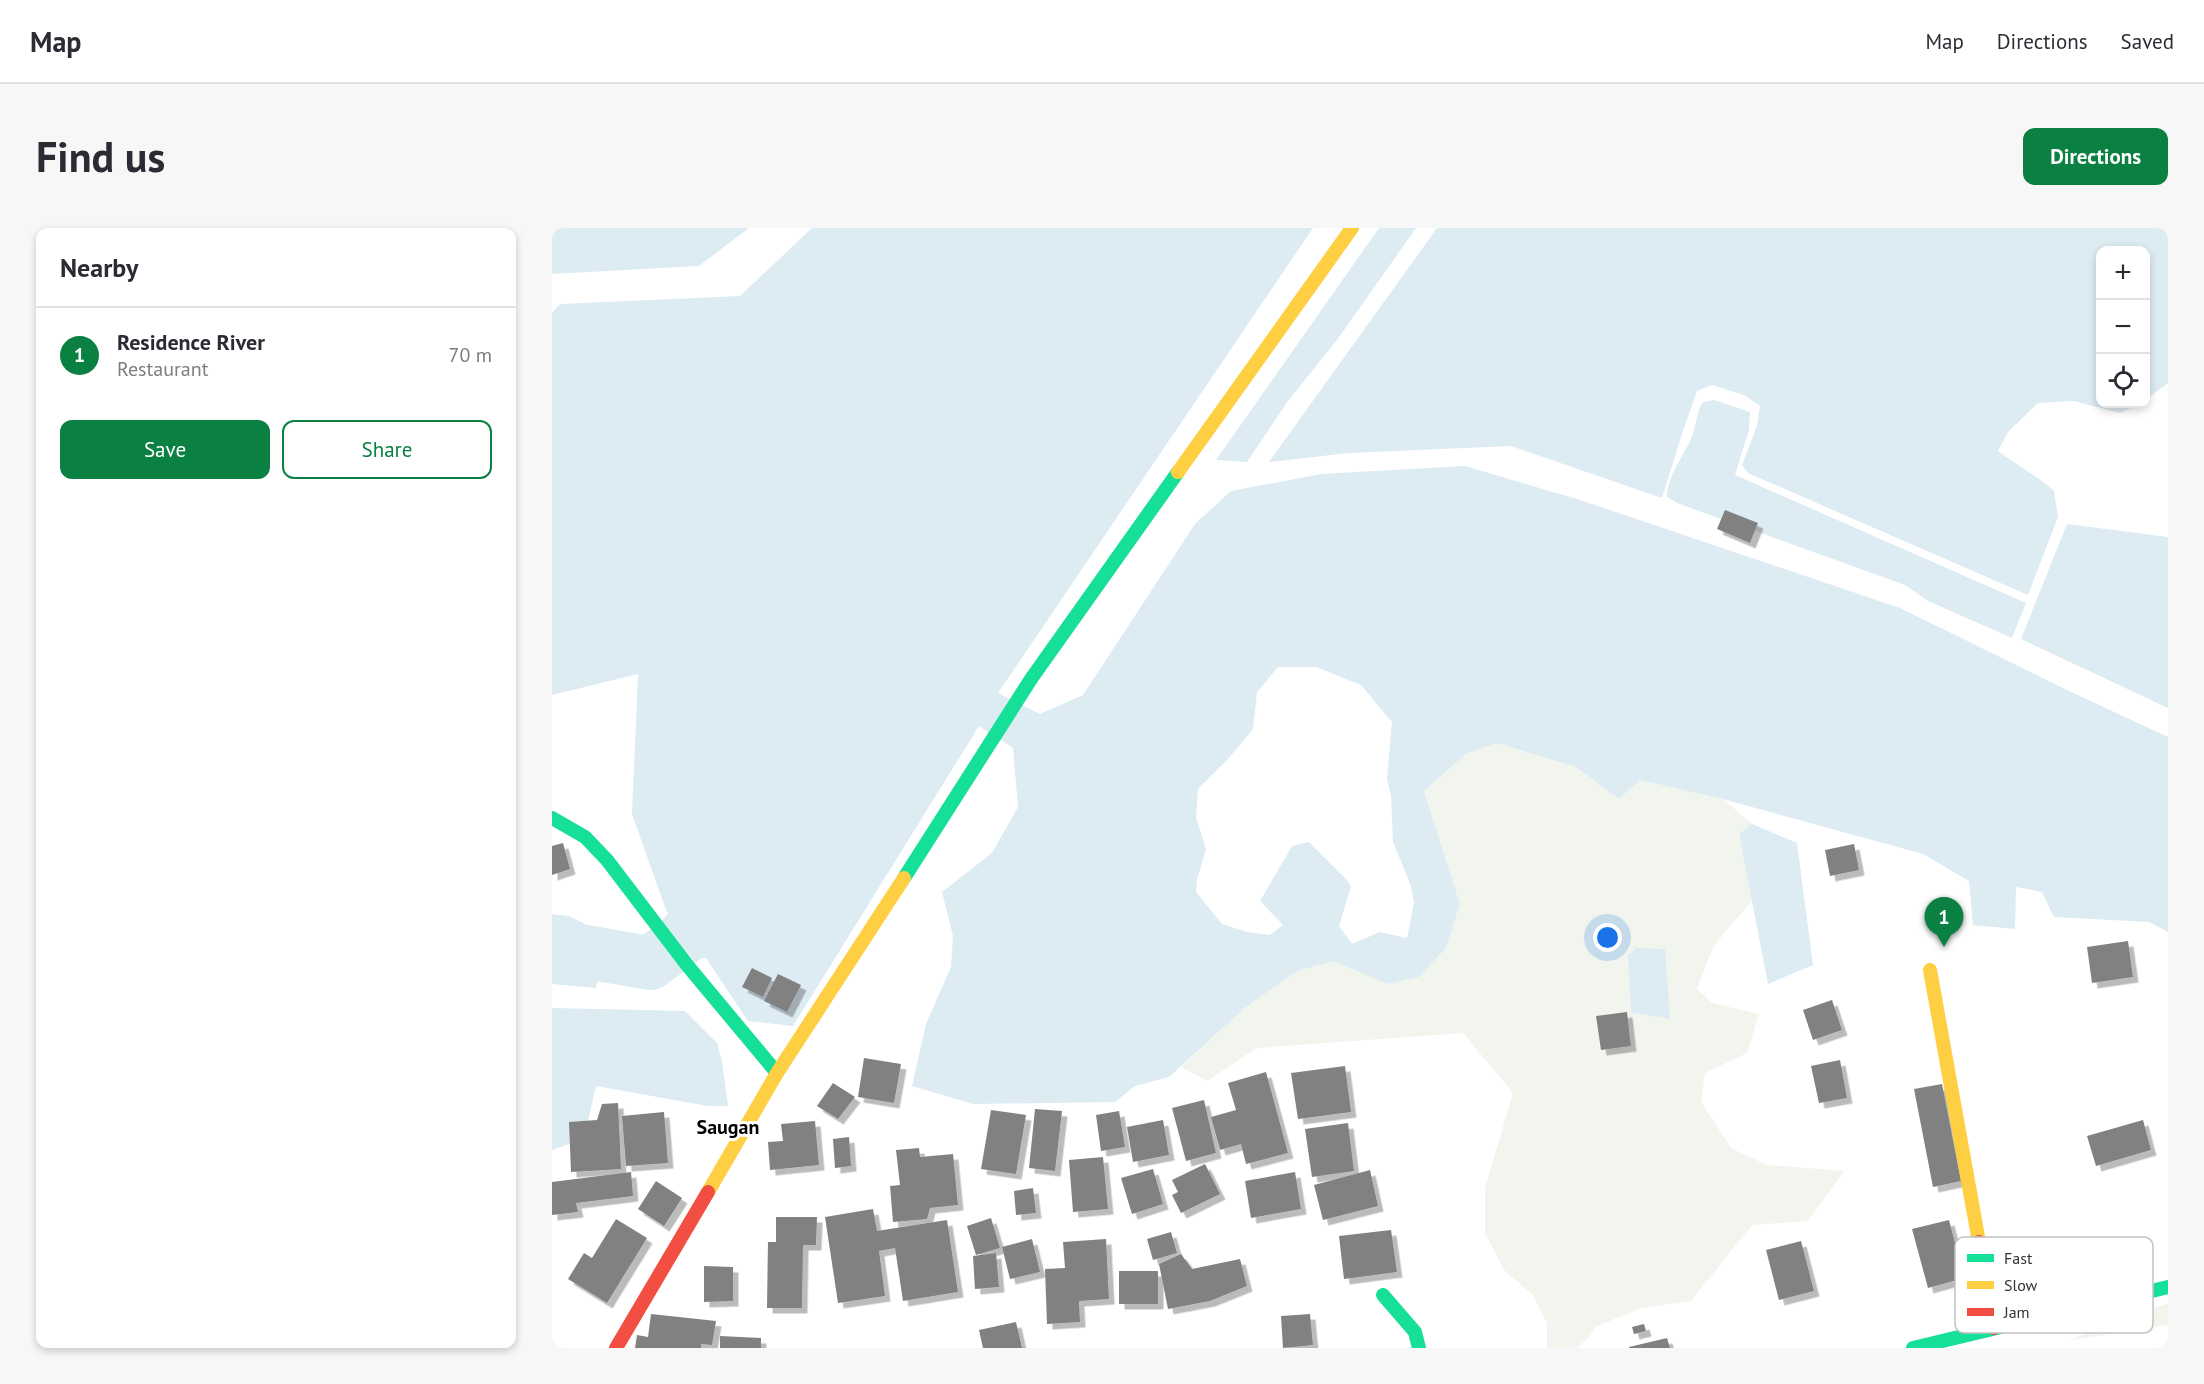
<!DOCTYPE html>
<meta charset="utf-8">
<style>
body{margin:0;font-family:"PT Sans",sans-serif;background:#f7f7f7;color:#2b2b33}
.controls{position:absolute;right:18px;top:18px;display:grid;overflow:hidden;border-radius:12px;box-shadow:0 3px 9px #0003}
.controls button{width:54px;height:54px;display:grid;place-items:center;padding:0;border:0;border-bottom:2px solid #e1e1e2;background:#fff;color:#2b2b33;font:30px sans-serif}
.you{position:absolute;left:1056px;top:710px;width:21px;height:21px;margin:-15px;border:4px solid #fff;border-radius:50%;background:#1a73e8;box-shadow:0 0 0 9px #1a73e833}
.badge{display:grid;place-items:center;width:39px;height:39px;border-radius:50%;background:#0b8043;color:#fff;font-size:20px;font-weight:700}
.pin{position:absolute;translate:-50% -50px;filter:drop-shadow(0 2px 3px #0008)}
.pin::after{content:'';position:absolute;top:32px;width:21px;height:18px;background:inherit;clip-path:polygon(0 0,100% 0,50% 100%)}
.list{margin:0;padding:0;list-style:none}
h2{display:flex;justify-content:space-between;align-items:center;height:78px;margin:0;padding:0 24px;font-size:26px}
h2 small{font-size:20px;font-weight:400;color:#7c7c81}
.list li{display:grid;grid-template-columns:39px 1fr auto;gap:18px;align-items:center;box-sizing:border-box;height:96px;padding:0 24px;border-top:2px solid #e1e1e2}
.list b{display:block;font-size:22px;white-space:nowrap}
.list p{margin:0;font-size:20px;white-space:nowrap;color:#7c7c81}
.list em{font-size:20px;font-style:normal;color:#7c7c81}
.actions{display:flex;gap:12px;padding:18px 24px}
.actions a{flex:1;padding:14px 0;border:2px solid #0b8043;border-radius:12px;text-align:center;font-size:21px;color:#0b8043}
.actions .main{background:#0b8043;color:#fff}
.icon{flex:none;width:33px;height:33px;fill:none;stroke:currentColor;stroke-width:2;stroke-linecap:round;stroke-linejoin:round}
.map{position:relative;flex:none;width:1616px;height:1120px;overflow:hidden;border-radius:12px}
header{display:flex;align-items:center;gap:36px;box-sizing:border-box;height:84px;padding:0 30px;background:#fff;border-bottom:2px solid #e1e1e2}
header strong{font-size:28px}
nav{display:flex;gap:33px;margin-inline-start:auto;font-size:21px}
.intro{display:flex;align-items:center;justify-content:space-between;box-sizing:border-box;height:144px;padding:0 36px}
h1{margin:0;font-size:42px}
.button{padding:15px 27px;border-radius:12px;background:#0b8043;color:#fff;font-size:21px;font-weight:700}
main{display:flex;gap:36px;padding:0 36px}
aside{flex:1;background:#fff;border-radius:12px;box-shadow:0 3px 9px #0003}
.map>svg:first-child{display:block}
.green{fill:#f1f5ed}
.water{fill:#ddebf3;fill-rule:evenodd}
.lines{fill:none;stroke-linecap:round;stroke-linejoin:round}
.river{stroke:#ddebf3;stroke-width:54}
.building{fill:#818181;filter:url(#shadow)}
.fast{stroke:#16e098;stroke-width:14}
.slow{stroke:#ffcf43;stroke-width:14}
.jam{stroke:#f24e42;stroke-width:14}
.labels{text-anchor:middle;stroke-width:6;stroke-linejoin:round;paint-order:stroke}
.neighbourhood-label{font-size:20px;font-weight:bold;fill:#000;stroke:#fff}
.key{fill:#fff;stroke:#c2c2c2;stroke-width:1.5}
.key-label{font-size:16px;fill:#333}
</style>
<header>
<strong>Map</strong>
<nav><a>Map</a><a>Directions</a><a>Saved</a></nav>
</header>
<div class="intro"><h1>Find us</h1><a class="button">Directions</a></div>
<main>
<aside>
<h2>Nearby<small></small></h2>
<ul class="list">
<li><span class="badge">1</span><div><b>Residence River</b><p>Restaurant</p></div><em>70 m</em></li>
</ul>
<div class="actions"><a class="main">Save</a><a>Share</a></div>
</aside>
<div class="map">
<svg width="1616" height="1120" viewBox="0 0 1616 1120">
<defs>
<filter id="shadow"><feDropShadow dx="5.5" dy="5.5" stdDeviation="0" flood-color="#0004"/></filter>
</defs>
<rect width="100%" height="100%" fill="#fff"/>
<!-- green -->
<path class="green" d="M945,515L1024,539L1067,571L1088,552L1171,571L1200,596L1187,606L1200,673L1177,699L1160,721L1145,761L1160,775L1207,786L1195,825L1153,845L1149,874L1179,920L1215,937L1292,943L1256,993L1200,997L1139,1073L1089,1080L1043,1099L1038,1108L1025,1120H995V1095L981,1067L952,1042L933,1005V960L961,865L911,805L705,820L655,853L629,839L694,779L745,743L782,733L835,756L867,749L894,720L908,676L872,563L915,525Z
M1616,1076V1097L1519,1112L1569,1088Z"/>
<!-- water -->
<path class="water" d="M0,0H197L147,38L0,46Z
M260,0H761L446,465L488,486L531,467L643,296L679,263L769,246L913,238L1025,271L1348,380L1517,463L1616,509V704L1597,694L1502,689L1490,664L1464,659L1463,701L1421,697L1417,653L1371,626L1171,571L1088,552L1067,571L1024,539L945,515L915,525L872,563L908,676L894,720L867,749L835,756L782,733L745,743L694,779L617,849L583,858L563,874L421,876L360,858L374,796L399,739L401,708L390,664L440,625L466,579L461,520L427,498L241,798L196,793L154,730L143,731L114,682L80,586L86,446L0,467V85L8,76L188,68ZM726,439H764L809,457L840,494L835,551L839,568L841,614L859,658L862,675L855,710L828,704L800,716L787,698L799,658L793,650L757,614L740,618L708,673L731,697L718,707L695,704L670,696L644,664L645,652L654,621L644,589L646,561L676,531L701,501L705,464Z
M827,0H864L785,112L736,173L695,234L664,232Z
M885,0H1616V155L1594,172V22H1548V176H1587L1568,185L1522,173L1486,175L1456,204L1446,223C1465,237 1484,247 1502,263L1506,289L1476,367L1196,245L1190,237L1205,198L1208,178L1192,167L1160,157L1145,163L1130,206L1110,270L959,218L797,225L717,234Z
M1162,172L1198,184L1197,202L1183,247L1474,375L1460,410L1376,373L1353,357L1125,275L1115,269C1115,249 1131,229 1139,211C1145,198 1143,186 1151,174Z
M1515,296L1616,309V480L1469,411Z
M1200,596L1245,615L1261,737L1216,756L1187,606Z
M0,686L17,688L52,706L44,760L0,756Z
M1084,720L1113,721L1118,791L1079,784L1076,728Z
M0,780L133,783L165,815L170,833L176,878H156L44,858L32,911L0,922Z"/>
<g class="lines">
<!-- river -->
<path class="river" d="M0,718L98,735L128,713L159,676"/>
</g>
<!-- building -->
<path class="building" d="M1173,282L1206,295L1198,315L1165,301Z
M11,615L18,641L0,647V618Z
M1302,616L1307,642L1278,648L1273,622Z
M1576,713L1581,749L1540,755L1535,719Z
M200,740L220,750L211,769L190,759Z
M226,746L249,757L235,784L212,773Z
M1280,772L1290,802L1261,812L1251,782Z
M1075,784L1079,818L1049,822L1044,788Z
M312,830L349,836L342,875L306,869Z
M1288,832L1295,870L1267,875L1259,838Z
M793,838L799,884L746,891L739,845Z
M714,844L736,925L694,936L689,916L668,922L659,889L684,882L676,855Z
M281,855L303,869L286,891L265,878Z
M1390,856L1409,953L1381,959L1362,861Z
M652,872L664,925L634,933L620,880Z
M66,875L69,941L19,944L17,894L45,892L50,876Z
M483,881L510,883L503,943L477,940Z
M439,882L474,887L464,946L429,941Z
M567,883L573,919L549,923L544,887Z
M112,884L116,935L74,938L70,888Z
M611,892L617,927L581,934L575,899Z
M1591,892L1599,922L1544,938L1535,908Z
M263,893L267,937L218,942L216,914L231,913L229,896Z
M796,895L802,943L760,949L753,901Z
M297,909L299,938L283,940L281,911Z
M367,920L368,929L401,926L406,977L378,980L375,991L341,994L338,958L348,957L344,922Z
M551,929L556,981L521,984L517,932Z
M653,936L668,966L629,985L620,967L626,964L620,952Z
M601,941L611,976L580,986L569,950Z
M818,942L826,978L771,992L762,957Z
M79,944L81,968L24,975L26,984L0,987V954Z
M743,944L749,981L699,990L693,953Z
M104,953L130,970L112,998L86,981Z
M481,960L484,985L464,987L462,963Z
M321,981L325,1003L395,992L406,1064L351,1073L343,1020L327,1023L333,1068L286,1075L273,989Z
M224,989H265L264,1017H251L250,1080H215L216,1014H224Z
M439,990L448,1020L424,1027L415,998Z
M64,991L95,1010L55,1075L16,1051L32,1025L40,1030Z
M1397,992L1412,1050L1376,1060L1360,1001Z
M839,1002L845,1044L792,1051L787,1008Z
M619,1004L625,1025L601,1032L595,1011Z
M480,1011L488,1044L458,1051L450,1019Z
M554,1011L557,1071L527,1073L528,1094L495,1096L493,1041L513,1040L511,1014Z
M1249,1013L1262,1063L1227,1072L1214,1022Z
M444,1025L447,1059L423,1061L421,1028Z
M629,1026L640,1041L688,1031L695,1058L658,1073L616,1081L607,1036Z
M152,1038L181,1039V1073L152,1074Z
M567,1043H606V1076H567Z
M99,1086L164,1093L160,1117L149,1116V1120H83L85,1107L96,1109Z
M758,1086L761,1117L731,1120L729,1088Z
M464,1094L470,1120H431L427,1102Z
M1092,1096L1094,1103L1082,1106L1080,1099Z
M168,1108L209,1110V1120H168Z
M1115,1110L1118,1120H1077V1119Z"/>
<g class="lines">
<!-- fast -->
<path class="fast" d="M0,590L33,609L55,632L135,737L225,845
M352,650L479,451L626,244
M831,1067L863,1104L867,1120
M1361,1120L1616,1059"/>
<!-- slow -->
<path class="slow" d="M626,244L800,0
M1378,742L1427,1014
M156,964L225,845L352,650"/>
<!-- jam -->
<path class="jam" d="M1427,1014L1442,1100
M64,1120L156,964"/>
</g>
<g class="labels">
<!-- neighbourhood labels -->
<g class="neighbourhood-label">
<text x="176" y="906">Saugan</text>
</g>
</g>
<!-- legend -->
<rect x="1403" y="1009" width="198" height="96" rx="9" class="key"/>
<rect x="1415" y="1026" width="27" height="8" fill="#16e098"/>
<rect x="1415" y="1053" width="27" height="8" fill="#ffcf43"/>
<rect x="1415" y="1080" width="27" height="8" fill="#f24e42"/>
<g class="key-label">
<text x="1452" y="1036">Fast</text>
<text x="1452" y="1063">Slow</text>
<text x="1452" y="1090">Jam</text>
</g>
</svg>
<div class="controls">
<button>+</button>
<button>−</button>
<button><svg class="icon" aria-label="locate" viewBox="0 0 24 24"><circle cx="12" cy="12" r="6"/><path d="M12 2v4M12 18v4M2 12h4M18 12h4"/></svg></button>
</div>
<div class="you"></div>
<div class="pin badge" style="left:1392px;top:719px">1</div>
</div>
</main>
